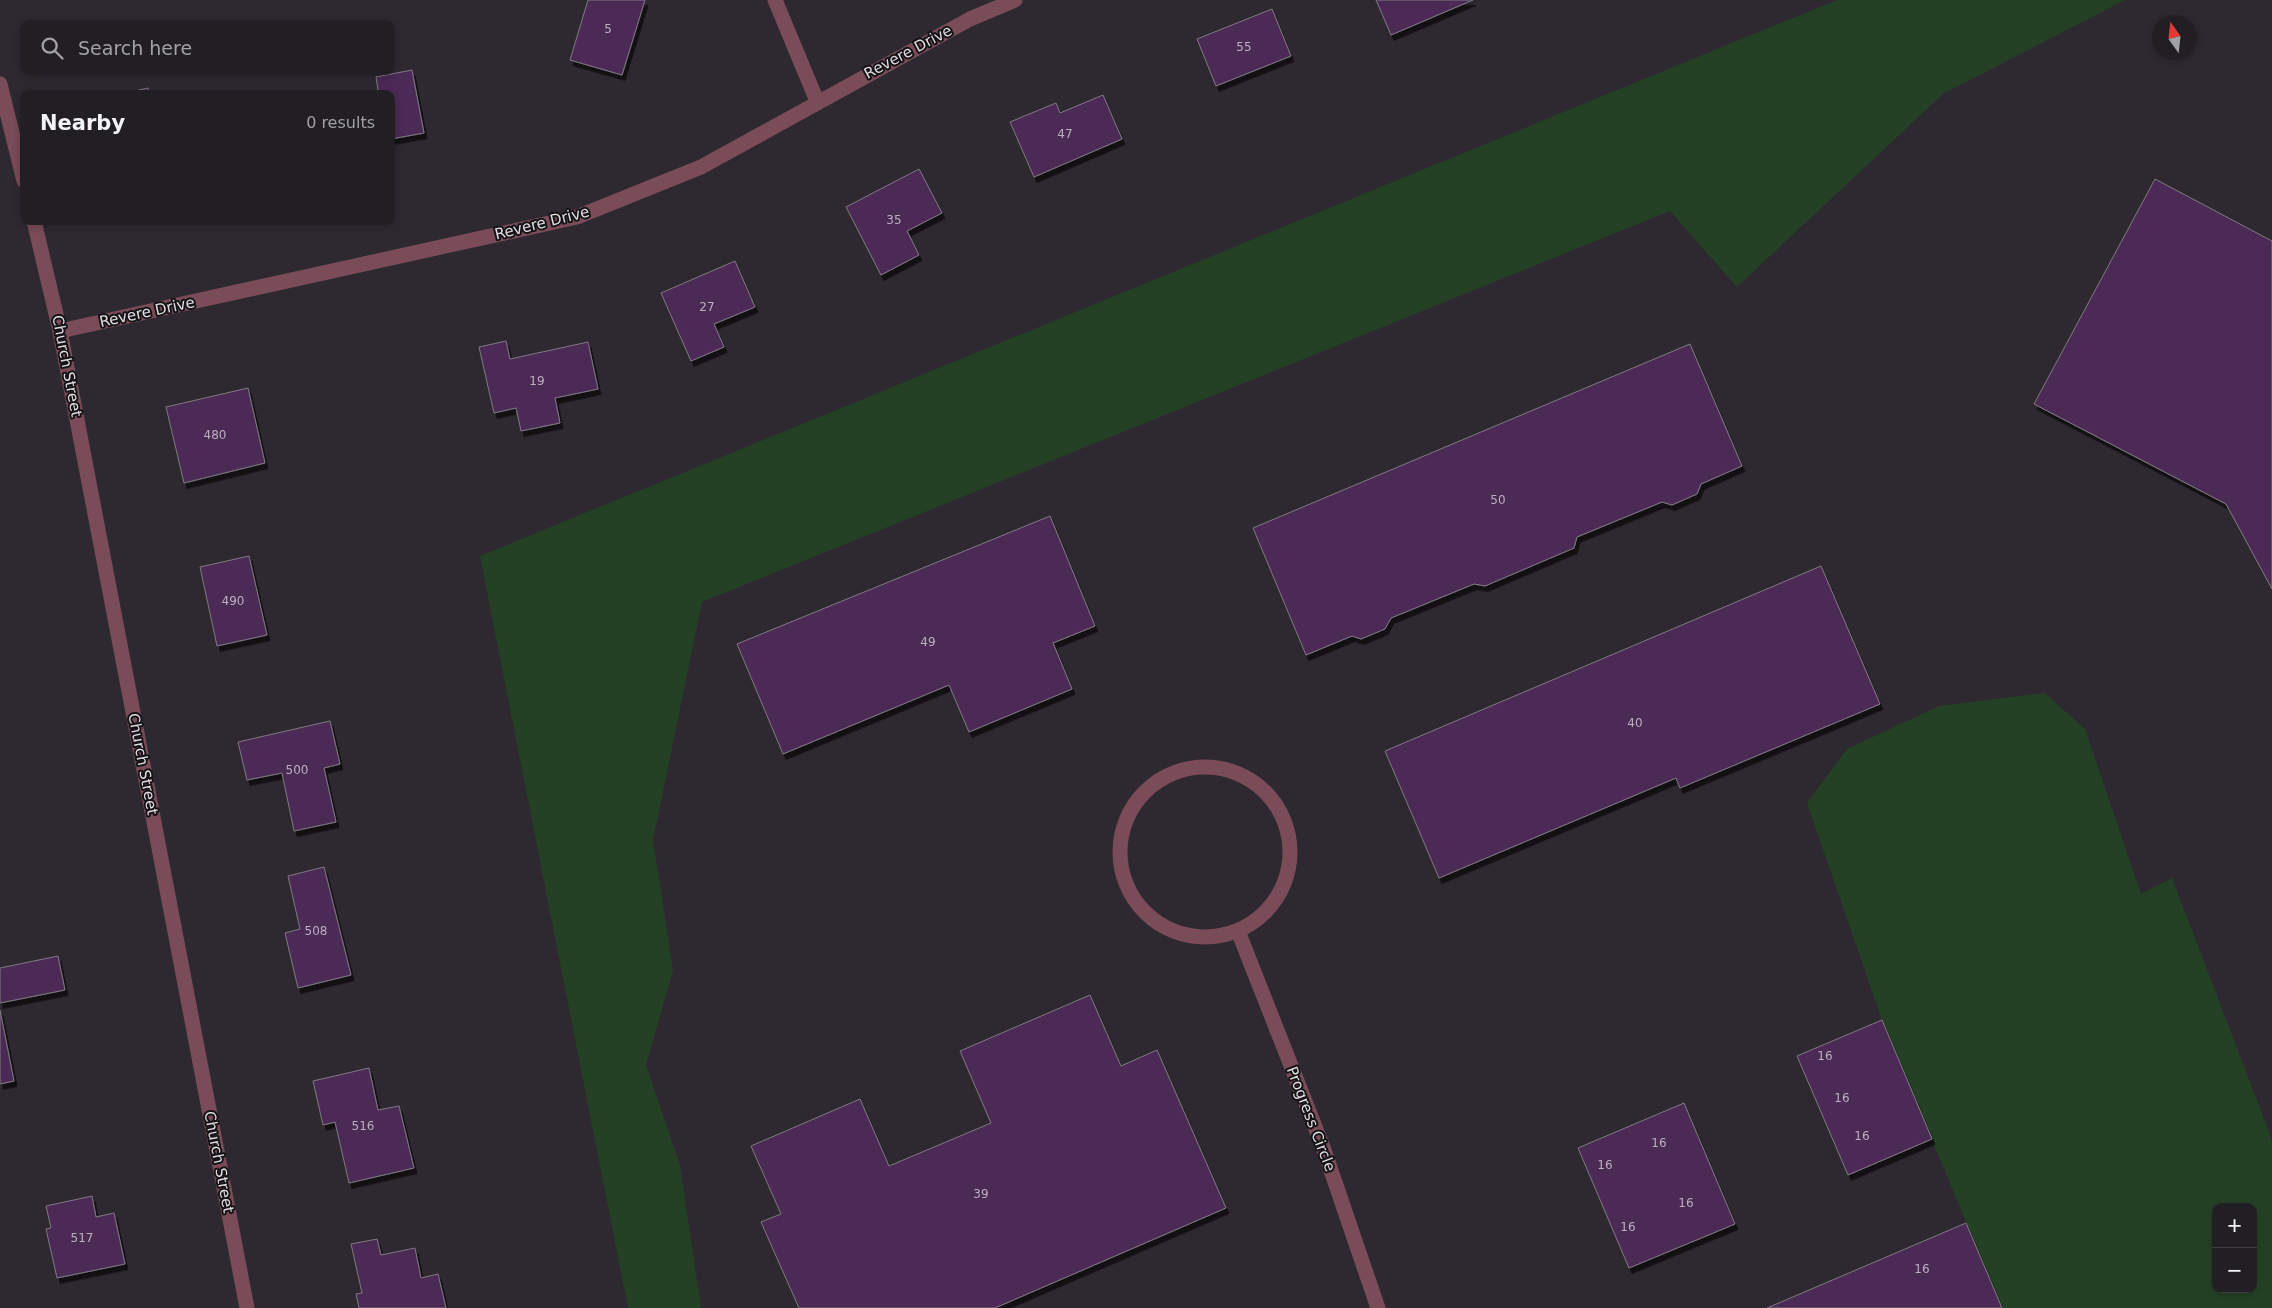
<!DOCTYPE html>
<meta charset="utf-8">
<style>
body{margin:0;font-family:"DejaVu Sans",sans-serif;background:#2e2c31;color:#f1f3f6}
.controls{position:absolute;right:15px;bottom:15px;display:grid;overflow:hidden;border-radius:10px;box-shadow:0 2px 8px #0003}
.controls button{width:45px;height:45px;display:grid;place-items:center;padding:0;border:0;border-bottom:1px solid #3f3d41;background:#221f24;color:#f1f3f6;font:25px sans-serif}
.compass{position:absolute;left:2152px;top:15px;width:45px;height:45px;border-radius:50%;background:#221f24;box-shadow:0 2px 8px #0003;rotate:345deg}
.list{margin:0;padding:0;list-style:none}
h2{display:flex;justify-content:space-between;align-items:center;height:65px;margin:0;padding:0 20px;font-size:21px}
h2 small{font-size:16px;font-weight:400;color:#a2a2a6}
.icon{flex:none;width:28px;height:28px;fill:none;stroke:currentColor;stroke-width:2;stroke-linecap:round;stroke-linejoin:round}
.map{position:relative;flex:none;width:2272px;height:1308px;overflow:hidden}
.search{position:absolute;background:#221f24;box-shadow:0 2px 8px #0003;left:20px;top:20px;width:375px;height:55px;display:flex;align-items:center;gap:12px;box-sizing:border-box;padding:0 18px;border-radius:10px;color:#a2a2a6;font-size:19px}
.panel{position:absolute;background:#221f24;box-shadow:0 2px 8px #0003;left:20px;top:90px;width:375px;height:135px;border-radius:10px}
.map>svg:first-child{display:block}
.green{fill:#244126;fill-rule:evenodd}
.building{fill:#4c2c57;stroke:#7f7981;filter:url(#shadow)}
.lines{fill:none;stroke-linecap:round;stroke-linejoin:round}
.minor{stroke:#794c57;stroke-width:15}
.labels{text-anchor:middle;stroke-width:4;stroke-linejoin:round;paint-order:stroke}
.number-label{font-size:12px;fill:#bbb1be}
.street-label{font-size:15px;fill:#e0dde1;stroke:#151316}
</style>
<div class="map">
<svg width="2272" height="1308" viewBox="0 0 2272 1308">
<defs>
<filter id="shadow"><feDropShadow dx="3" dy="5.5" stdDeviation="0" flood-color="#0009"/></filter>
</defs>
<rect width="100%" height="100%" fill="#2e2930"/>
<!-- green -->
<path class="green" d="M1837,0H2125L1943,94L1737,287L1670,211L702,602L653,840L673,970L646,1065L680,1165L701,1308H628L480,556Z
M2045,693L2085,729L2141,894L2172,878L2266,1124L2272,1142V1308H2002L1882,1020L1807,803L1847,749L1939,706ZM2216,1207H2253V1289H2216Z"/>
<!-- building -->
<path class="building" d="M588,0H645L622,75L570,60Z
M1376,0H1473L1391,35Z
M1272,9L1291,56L1216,86L1197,39Z
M412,70L424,133L391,139V94H358L378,90L376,77Z
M148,88L149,94H122Z
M1103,95L1122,139L1034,177L1010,122L1056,103L1060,113Z
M919,169L942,213L907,231L919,255L881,275L846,207Z
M2155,179L2272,241V589L2226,504L2034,404Z
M735,261L755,307L714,324L724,347L691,361L661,293Z
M506,341L510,359L588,342L598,389L555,398L560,423L521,431L516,408L494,413L479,347Z
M1690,344L1742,466L1701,484L1697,494L1672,505L1662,502L1577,537L1574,548L1485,586L1474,584L1391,618L1385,629L1361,639L1352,636L1306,655L1253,528Z
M248,388L265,463L184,483L166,407Z
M1050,516L1095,626L1053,643L1072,689L969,732L949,685L783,754L737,644Z
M249,556L267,635L217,646L200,567Z
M1821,566L1880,704L1680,788L1676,778L1439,878L1385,751Z
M330,721L340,764L324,768L336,822L294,831L282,773L247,780L238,742Z
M324,867L351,975L298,988L285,933L300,929L288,876Z
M58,956L65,990L0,1003V968Z
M1090,995L1121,1066L1157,1050L1226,1208L995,1308H799L761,1222L781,1214L751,1146L860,1099L889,1166L991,1123L960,1051Z
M0,1010L14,1081L0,1084Z
M1882,1020L1932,1139L1848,1175L1797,1056Z
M369,1068L378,1110L399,1106L414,1168L349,1183L335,1122L323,1125L313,1081Z
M1684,1103L1735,1224L1629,1268L1578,1148Z
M92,1196L96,1217L114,1213L125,1264L57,1278L46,1229L51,1228L46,1206Z
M1966,1223L2002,1308H1767Z
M377,1239L381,1255L415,1248L421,1278L438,1274L446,1308H359L356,1294L362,1293L351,1244Z"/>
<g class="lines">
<!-- minor -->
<path class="minor" d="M775,0L817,101
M0,84L24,181
M34,221L60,331L247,1308
M60,331L577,217L701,167L970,19L1015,0
M1120 852a85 85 0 1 1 170 0a85 85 0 1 1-170 0Z
M1238,931L1323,1147L1378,1308"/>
</g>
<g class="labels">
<!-- number labels -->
<g class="number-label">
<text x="608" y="33">5</text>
<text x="1244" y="51">55</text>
<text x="1065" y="138">47</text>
<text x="894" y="224">35</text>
<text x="707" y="311">27</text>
<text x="537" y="385">19</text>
<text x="215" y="439">480</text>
<text x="1498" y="504">50</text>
<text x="233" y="605">490</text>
<text x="928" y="646">49</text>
<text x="1635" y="727">40</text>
<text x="297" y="774">500</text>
<text x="316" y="935">508</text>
<text x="1825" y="1060">16</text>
<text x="1842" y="1102">16</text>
<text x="363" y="1130">516</text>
<text x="1862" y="1140">16</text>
<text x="1659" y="1147">16</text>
<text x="1605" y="1169">16</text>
<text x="981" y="1198">39</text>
<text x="1686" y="1207">16</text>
<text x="1628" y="1231">16</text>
<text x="82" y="1242">517</text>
<text x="1922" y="1273">16</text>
</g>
<!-- street labels -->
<g class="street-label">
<text transform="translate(908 52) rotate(-28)" y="5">Revere Drive</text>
<text transform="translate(542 223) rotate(-14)" y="5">Revere Drive</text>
<text transform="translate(147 312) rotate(-12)" y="5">Revere Drive</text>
<text transform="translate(67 366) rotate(79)" y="5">Church Street</text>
<text transform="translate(143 764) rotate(79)" y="5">Church Street</text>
<text transform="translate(1311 1119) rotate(69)" y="5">Progress Circle</text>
<text transform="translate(219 1162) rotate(79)" y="5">Church Street</text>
</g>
</g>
</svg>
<div class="controls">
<button>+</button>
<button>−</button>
</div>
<svg class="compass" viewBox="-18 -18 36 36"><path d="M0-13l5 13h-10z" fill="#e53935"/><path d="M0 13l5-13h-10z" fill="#a2a2a6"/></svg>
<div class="search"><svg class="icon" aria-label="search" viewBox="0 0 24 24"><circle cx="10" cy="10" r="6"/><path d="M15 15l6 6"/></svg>Search here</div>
<section class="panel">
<h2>Nearby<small>0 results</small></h2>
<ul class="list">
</ul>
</section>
</div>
